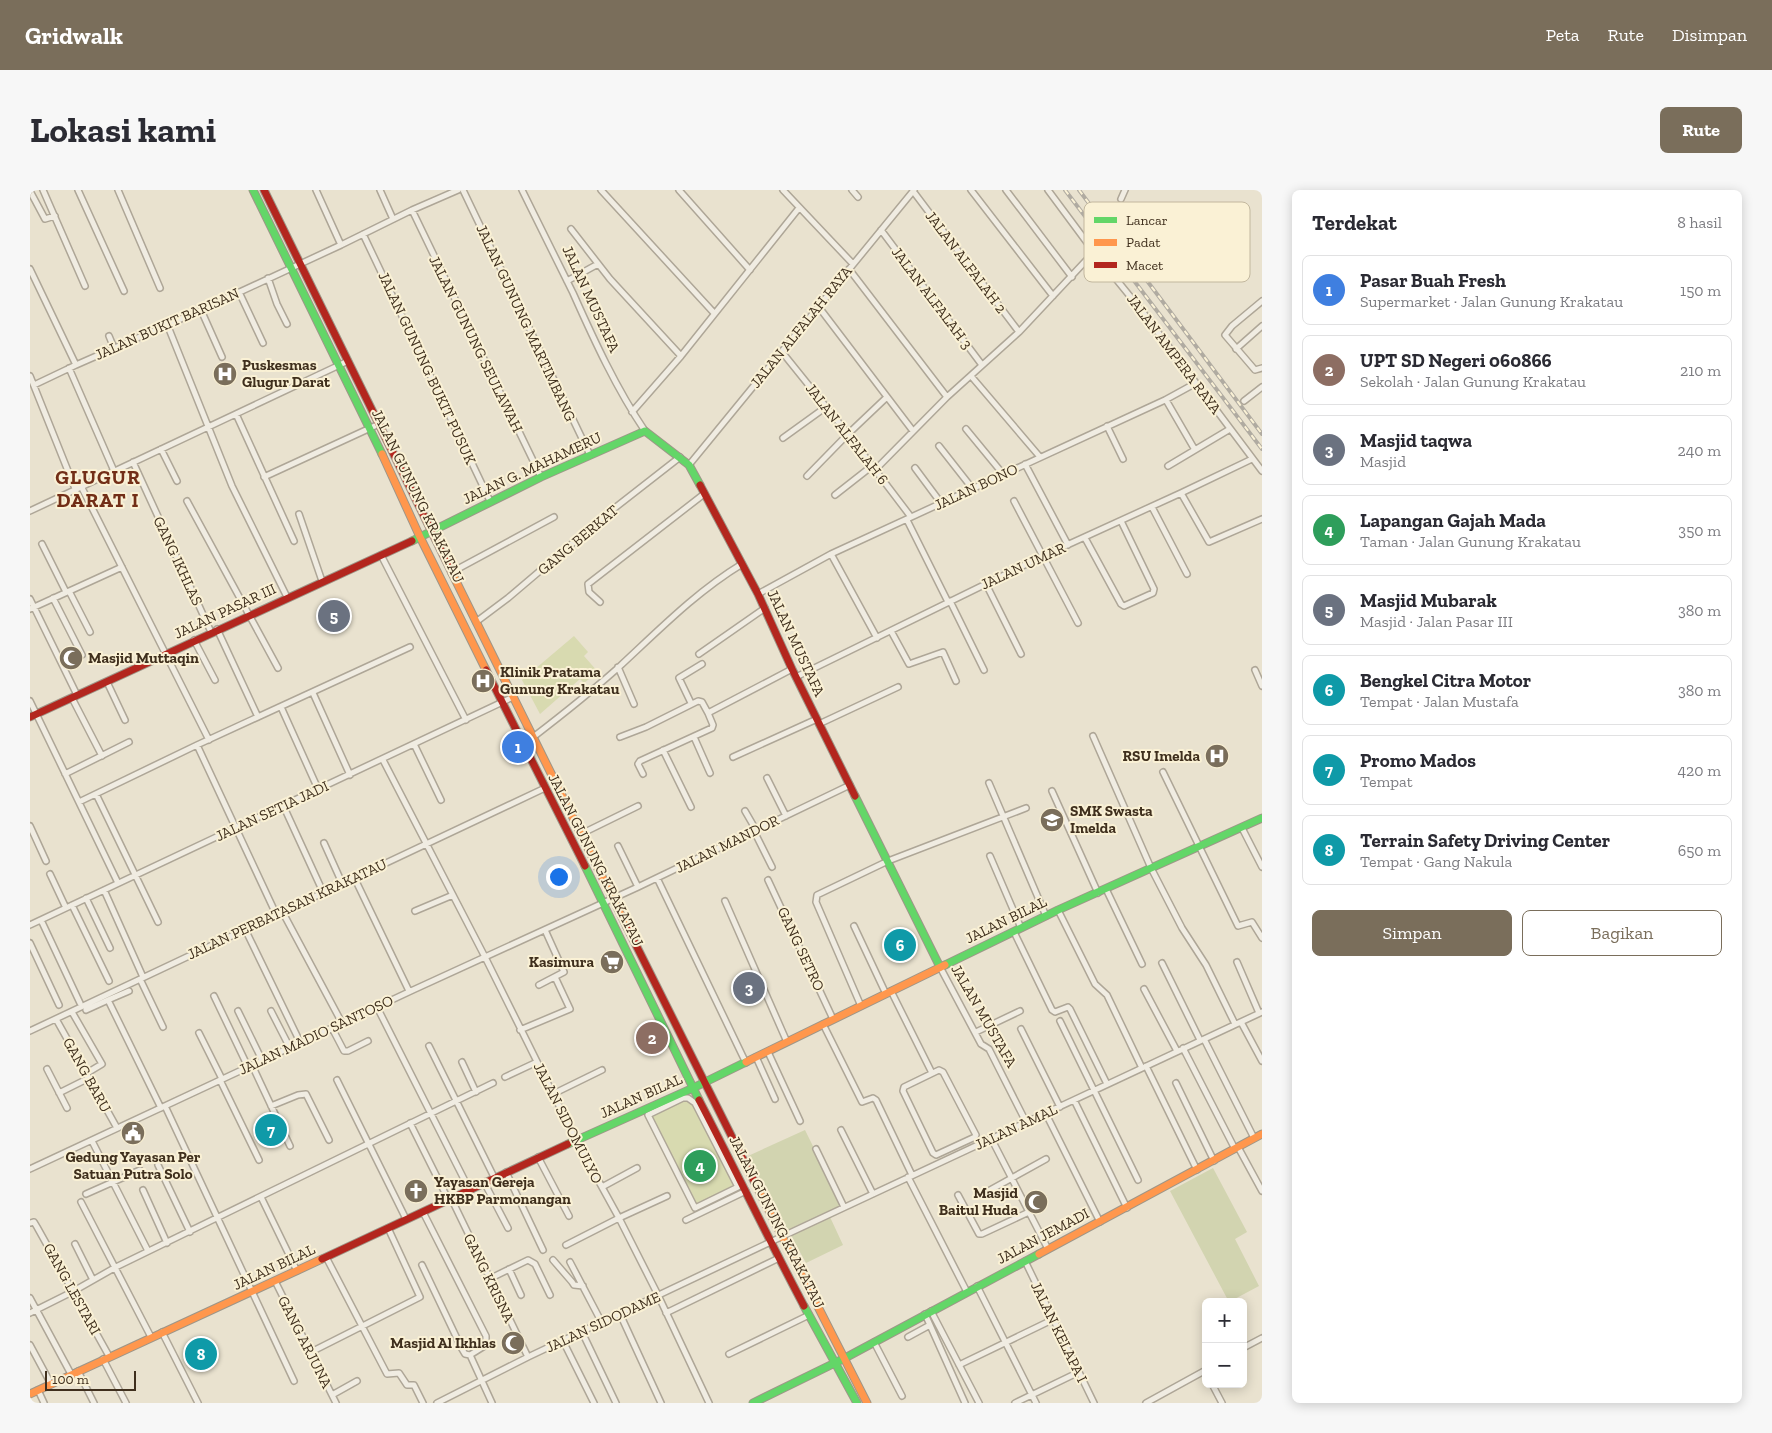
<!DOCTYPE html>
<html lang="id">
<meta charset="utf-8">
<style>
body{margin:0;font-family:"Zilla Slab",serif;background:#f7f7f7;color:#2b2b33}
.controls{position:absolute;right:15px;bottom:15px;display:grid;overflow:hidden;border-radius:8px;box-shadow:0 2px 12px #0003}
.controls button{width:45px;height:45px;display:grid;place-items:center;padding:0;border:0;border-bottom:1px solid #e1e1e2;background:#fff;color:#2b2b33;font:25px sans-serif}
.scale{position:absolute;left:15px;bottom:12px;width:91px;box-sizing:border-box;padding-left:5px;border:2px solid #3f2f1d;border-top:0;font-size:14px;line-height:18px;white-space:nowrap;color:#3f2f1d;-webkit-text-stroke:4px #faf1d5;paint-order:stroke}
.you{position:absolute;left:528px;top:686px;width:18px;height:18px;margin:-12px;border:4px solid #fff;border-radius:50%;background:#1a73e8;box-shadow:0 0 0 8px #1a73e833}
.badge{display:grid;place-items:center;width:32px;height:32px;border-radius:50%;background:#7a6e5b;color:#fff;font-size:16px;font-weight:700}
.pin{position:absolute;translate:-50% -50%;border:2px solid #fff;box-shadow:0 1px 5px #0006}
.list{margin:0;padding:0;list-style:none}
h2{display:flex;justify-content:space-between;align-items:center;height:65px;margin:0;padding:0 20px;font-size:21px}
h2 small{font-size:16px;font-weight:400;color:#7c7c81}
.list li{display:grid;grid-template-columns:32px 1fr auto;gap:15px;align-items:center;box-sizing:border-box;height:70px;margin:0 10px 10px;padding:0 10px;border:1px solid #e1e1e2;border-radius:8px}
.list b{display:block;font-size:19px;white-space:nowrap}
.list p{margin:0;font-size:16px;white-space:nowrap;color:#7c7c81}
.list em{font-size:16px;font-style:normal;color:#7c7c81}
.actions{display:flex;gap:10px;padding:15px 20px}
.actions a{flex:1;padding:11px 0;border:1px solid #7a6e5b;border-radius:8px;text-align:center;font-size:18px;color:#7a6e5b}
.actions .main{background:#7a6e5b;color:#fff}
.map{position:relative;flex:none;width:1232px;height:1213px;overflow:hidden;border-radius:8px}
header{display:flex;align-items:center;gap:30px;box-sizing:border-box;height:70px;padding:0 25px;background:#7a6e5b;color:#fff}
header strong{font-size:24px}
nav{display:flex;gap:28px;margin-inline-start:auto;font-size:18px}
.intro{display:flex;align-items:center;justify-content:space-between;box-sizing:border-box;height:120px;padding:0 30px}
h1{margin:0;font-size:35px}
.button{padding:12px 22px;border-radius:8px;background:#7a6e5b;color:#fff;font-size:18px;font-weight:700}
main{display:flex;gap:30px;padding:0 30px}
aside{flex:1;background:#fff;border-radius:8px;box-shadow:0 2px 12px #0003}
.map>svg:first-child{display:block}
.green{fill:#d8dab0}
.cemetery{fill:#d2d4b0}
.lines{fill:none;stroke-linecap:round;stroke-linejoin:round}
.street-casing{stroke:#aea697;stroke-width:8}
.fast-casing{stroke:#9e9688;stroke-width:9}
.slow-casing{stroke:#9e9688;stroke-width:9}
.jam-casing{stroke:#9e9688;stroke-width:9}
.street{stroke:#f0ece2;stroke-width:5}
.fast{stroke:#63d668;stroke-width:7}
.slow{stroke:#ff974d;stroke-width:7}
.jam{stroke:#b3261e;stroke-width:7}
.rail-casing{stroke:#b0aba1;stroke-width:4}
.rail{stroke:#faf1d5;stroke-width:2;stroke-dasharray:5.5;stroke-linecap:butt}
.labels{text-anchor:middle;stroke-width:4;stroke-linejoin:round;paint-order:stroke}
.street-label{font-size:15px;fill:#3f2f1d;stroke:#faf1d5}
.poi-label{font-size:15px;font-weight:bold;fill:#3f2f1d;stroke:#faf1d5;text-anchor:start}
.district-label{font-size:20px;font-weight:bold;letter-spacing:1px;fill:#722e17;stroke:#faf1d5}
.key{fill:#faf1d5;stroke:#c2b79e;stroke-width:1}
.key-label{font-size:14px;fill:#3f2f1d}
</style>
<header>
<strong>Gridwalk</strong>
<nav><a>Peta</a><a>Rute</a><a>Disimpan</a></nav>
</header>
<div class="intro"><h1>Lokasi kami</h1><a class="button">Rute</a></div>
<main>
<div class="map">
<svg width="1232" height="1213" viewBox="0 0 1232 1213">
<rect width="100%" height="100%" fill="#e9e2cf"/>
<!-- green -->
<path class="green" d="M544,446L558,462L554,466L568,482L554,493L550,489L510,524L492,490Z
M661,904L665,909L711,999L663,1022L613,923L653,905Z"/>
<!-- cemetery -->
<path class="cemetery" d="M775,940L812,1015L758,1040L718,966Z
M1183,978L1217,1042L1205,1049L1229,1096L1199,1112L1140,1001Z
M800,1027L813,1055L776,1073L760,1044Z"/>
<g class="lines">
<!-- street casing -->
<g class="street-casing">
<path id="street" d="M13,0L55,96
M48,0L94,101
M88,0L130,98
M286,0L311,55
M350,0L363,29
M433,0L560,265
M492,0C509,34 526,68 543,103C564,150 586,198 615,241
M571,0L684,123
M649,0L720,80
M753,0L823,74
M822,0L828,7
M941,0L1023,106
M976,0L1042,87
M1018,0L1064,62L1112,121L1232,281
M0,1L15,29L25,26
M883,1L989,142
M1091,9L1095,0
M382,20L511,287
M541,39L580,89L651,166
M851,40L952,175
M333,44L460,311
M0,79L46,175
M819,79L917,207
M238,88L247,114L257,134
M537,91L568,74
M209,102L233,153
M1232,111L1202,136L1195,145L1225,180L1232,178
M788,116L883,241
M171,120L192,167
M137,134L202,296L257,407
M79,146L84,158
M1206,159L1232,136
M752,162L818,244L881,327
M39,178L84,281
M0,186L46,301
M941,186L1010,267
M4,195L46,175L171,120L311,55L382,20L428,0
M1136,210L1165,260
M1214,211L1232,197
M602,222L651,166L769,18
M206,224L264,351
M1077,236L1093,269
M936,239L973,284
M753,248L796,217
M909,256L942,298
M131,259L147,291
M103,272L181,442
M995,274L1038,355
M659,275L884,0
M1138,276L1200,239
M885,278L911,313
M845,280L917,207L989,142L1064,62
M777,286L818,244L857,207
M234,287L349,234
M52,298L179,550
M1151,303L1179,352L1232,329
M805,305L842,276
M157,311L248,478
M984,311L1048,433
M1122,317L1157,384
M0,321L318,171
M269,324L292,391
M877,330L918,412
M1055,348L1091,414L1094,416L1123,403L1124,399L1091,331
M12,354L36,402
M801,364L847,448
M351,365L436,530
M422,382L524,327
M956,394L991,464
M39,401L60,442
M728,404L801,364L1135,210L1166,193
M23,408L52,465
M0,409L47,505
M920,411L954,480
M570,412L559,402L558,394L674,304
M0,419L92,377
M446,432L478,408L577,324L650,267
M187,439L228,527
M861,441L879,474L913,462L926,491
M164,450L185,490
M669,464L735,418
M588,477L604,514
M1225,480L1232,496
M766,487L1013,366L1151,303L1222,269
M77,492L95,530
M283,503L320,585
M42,508L72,566
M0,511L88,693
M661,513L649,488L672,474
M251,517L288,599
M789,534L868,497
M1063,546L1121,678L1152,738L1176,775L1205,834
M590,547L616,537L668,511L672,512L678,523L762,479
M664,547L680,583
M502,548C532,525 561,502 589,477C629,440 666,402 712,374
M384,554L411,610
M167,555L246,724
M633,560L661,617
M703,567L787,529
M353,570L455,767L546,950L589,1028L628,1105L679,1213
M1133,582L1208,736L1222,732L1232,748
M35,584L99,552
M613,584L608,574L610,571L682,538L683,535L678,523
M737,588L756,626
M959,593L1016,726
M1022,601L1068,703
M66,604L128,732
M49,612L167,555L380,457
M253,615L293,702
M715,621L726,640
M0,636L16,671
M1212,638L1232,677
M724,641L742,677
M551,644L608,616
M294,653L312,693
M588,656L608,697
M960,666L991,738
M20,684L36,718
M324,687L379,801
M627,688L716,873
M738,690L803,829
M1076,699L1112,774
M74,700L113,787
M56,708L80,758
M695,711L757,852
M42,715L79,791
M1028,720L1065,794L1077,805L1112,878
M252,721L312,833
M385,721L423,705
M11,730L50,813
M0,735L483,507
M824,736L856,804
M215,739L270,852
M984,742L1022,820L1025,822L1038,817L1040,819L1077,894
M0,753L29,815
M1207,772L1229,823
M1132,773L1170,850
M910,777L951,854L959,859L996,932
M110,789L133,837
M509,795L534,782L515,740
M1114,799L1147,861
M99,801L78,810L131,918
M861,801L902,883
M184,806L218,877
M831,816L786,712L787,705L858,671L996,618
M347,817L439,999
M56,820L78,810
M208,821L232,870
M241,821L260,858
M42,822L72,874L57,883
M26,829L87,938
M1030,831L1108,990
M1211,832L1232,871
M793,834L832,912L843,908L846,910L882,985
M302,838L314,861H318L338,851
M991,839L1030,917
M490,840L540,819L525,787
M0,841L515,598
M946,842L990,821
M169,843L192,889
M1174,849L1224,948
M399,856L464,987
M1153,858L1205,959
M738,862L770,931
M726,867L745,909
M432,872L446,902
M222,875L260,956
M1116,876L1167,980
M17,879L37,918
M909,880L913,882L946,945L945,947L906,965L903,963L873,901L874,897Z
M475,887L507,872
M190,890L229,970
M307,890L376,1029
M1146,893L1184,971
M29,903L59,888
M523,904L572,880
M653,908H658L665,913L708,997L665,1018L618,925Z
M1044,910L1097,1018
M135,916L264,1191
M241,916L268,905L276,904L299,950
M1016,924L1070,1032
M380,933L418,1009
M811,940L843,1004
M961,948L1018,1059
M62,951L117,1059
M1208,957L1232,1001
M786,959L814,1017
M508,967L539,1026
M128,975L160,1042
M0,979L383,800L608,697L820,595
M476,982L513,1060
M878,987L937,1102
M454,992L478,1038
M572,997L607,978
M113,1000L137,1053
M56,1004L110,980
M953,1004L1016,969
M928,1005L949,1044H952L999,1022
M231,1007L267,1081
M421,1008L498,1167
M51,1012L121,1147
M393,1022L456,1146V1155L440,1165
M656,1030L716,1001
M0,1033L4,1032L7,1037L79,1166
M45,1054L63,1090
M536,1055L589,1028L637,1006
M296,1067L357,1184L369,1183L377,1195H384L393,1213
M523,1070L542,1092L544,1095L553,1096
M995,1071L1064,1213
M540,1072L572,1133
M392,1075L432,1159L435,1164L440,1165L462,1213
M479,1079L491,1105
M459,1089L498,1070L505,1074L520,1105
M245,1091L306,1213
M947,1096L1006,1213
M0,1108L41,1184
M901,1121L949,1213
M0,1123L42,1102L86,1077L463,893
M636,1123L749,1068
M590,1124L631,1213
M895,1124L935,1213
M132,1142L168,1213
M552,1142L586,1213
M878,1147L900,1135
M533,1151L564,1213
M844,1152L872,1206
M0,1155L21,1194
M1213,1158L1232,1148
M281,1162L390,1107L358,1038
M699,1164L779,1125
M73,1169L96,1213
M929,1175L1024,1129
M48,1181L64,1213
M1182,1194L1192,1213
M8,1200L14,1213
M302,1205L327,1191
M407,1213L498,1167L751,1047L1232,822
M985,1213L1049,1182
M1116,1213L1176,1180"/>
</g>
<!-- fast casing -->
<g class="fast-casing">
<path id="fast" d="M223,0L352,264
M382,351L511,287L615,241L659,275L670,295
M825,606L910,777
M555,676L669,910
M915,775L1028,720L1232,628
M538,954L663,898L716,872
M774,1116L827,1213
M723,1213L815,1168L1009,1064"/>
</g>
<!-- slow casing -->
<g class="slow-casing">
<path id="slow" d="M352,264L390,347L456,480
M422,383L597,737
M716,872L915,775
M727,997L837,1213
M1009,1064L1232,944
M0,1204L292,1069"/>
</g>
<!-- jam casing -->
<g class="jam-casing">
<path id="jam" d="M234,0L422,383
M670,295L728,404L762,479L825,606
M456,480L555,676
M0,527L382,351
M597,737L727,997
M669,910C705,979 738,1048 774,1116
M292,1069L538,954"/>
</g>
<!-- street -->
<use href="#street" class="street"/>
<!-- fast -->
<use href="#fast" class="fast"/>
<!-- slow -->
<use href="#slow" class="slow"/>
<!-- jam -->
<use href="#jam" class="jam"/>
<!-- rail casing -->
<g class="rail-casing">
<path id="rail" d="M1035,0L1232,259
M1049,0L1232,244"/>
</g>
<!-- rail -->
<use href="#rail" class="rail"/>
</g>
<!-- icons -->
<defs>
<g id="hospital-disc" transform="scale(1.25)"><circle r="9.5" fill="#7a6e5b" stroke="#faf1d5"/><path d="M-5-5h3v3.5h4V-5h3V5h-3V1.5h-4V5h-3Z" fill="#fff"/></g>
<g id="mosque-disc" transform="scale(1.25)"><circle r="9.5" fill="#7a6e5b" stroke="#faf1d5"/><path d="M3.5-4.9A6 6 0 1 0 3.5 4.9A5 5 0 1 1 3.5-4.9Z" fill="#fff"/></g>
<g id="school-disc" transform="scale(1.25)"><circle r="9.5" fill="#7a6e5b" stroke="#faf1d5"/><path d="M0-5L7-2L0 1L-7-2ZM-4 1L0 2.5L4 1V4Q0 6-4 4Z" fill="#fff"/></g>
<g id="supermarket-disc" transform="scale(1.25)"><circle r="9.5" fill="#7a6e5b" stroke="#faf1d5"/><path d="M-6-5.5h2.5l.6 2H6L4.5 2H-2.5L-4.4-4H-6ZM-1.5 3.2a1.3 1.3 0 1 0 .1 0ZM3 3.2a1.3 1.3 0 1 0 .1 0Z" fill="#fff"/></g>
<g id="civic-disc" transform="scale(1.25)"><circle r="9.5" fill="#7a6e5b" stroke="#faf1d5"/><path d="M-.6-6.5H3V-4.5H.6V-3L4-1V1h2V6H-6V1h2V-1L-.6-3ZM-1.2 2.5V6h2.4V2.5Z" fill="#fff"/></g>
<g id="church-disc" transform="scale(1.25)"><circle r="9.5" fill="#7a6e5b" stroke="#faf1d5"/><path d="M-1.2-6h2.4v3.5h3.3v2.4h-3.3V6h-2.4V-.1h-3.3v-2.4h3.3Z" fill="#fff"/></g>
</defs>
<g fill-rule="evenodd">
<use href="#hospital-disc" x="195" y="184"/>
<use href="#mosque-disc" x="41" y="468"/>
<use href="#hospital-disc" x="453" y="491"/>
<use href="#hospital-disc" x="1187" y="566"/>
<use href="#school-disc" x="1022" y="630"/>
<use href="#supermarket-disc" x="582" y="772"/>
<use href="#civic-disc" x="103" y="943"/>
<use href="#church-disc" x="386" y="1001"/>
<use href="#mosque-disc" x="1006" y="1012"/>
<use href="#mosque-disc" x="483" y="1153"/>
</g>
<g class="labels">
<!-- street labels -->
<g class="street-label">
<text transform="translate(936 72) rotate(53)" y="5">JALAN ALFALAH 2</text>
<text transform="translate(902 108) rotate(53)" y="5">JALAN ALFALAH 3</text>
<text transform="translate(561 109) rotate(65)" y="5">JALAN MUSTAFA</text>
<text transform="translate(496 133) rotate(65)" y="5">JALAN GUNUNG MARTIMBANG</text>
<text transform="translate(137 134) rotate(-24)" y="5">JALAN BUKIT BARISAN</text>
<text transform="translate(771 137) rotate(-51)" y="5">JALAN ALFALAH RAYA</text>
<text transform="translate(446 154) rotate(64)" y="5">JALAN GUNUNG SEULAWAH</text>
<text transform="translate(1144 164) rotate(53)" y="5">JALAN AMPERA RAYA</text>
<text transform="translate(397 178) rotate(65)" y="5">JALAN GUNUNG BUKIT PUSUK</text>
<text transform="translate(817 244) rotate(52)" y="5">JALAN ALFALAH 6</text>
<text transform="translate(502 278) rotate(-25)" y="5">JALAN G. MAHAMERU</text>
<text transform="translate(946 297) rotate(-25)" y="5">JALAN BONO</text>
<text transform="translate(388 306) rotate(64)" y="5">JALAN GUNUNG KRAKATAU</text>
<text transform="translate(548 350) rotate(-40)" y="5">GANG BERKAT</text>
<text transform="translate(148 371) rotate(65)" y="5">GANG IKHLAS</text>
<text transform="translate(993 376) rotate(-25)" y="5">JALAN UMAR</text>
<text transform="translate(195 421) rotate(-25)" y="5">JALAN PASAR III</text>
<text transform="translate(766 453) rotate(65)" y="5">JALAN MUSTAFA</text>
<text transform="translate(242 621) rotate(-25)" y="5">JALAN SETIA JADI</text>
<text transform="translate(697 654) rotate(-26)" y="5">JALAN MANDOR</text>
<text transform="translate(566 670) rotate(63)" y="5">JALAN GUNUNG KRAKATAU</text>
<text transform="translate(257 719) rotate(-25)" y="5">JALAN PERBATASAN KRAKATAU</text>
<text transform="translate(976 730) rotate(-26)" y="5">JALAN BILAL</text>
<text transform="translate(771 759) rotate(65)" y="5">GANG SETRO</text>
<text transform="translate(954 826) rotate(60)" y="5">JALAN MUSTAFA</text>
<text transform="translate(286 845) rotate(-25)" y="5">JALAN MADIO SANTOSO</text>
<text transform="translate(57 885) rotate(61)" y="5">GANG BARU</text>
<text transform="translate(611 906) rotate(-24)" y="5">JALAN BILAL</text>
<text transform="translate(538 933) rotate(63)" y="5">JALAN SIDOMULYO</text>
<text transform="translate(986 937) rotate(-25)" y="5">JALAN AMAL</text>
<text transform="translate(747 1032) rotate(63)" y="5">JALAN GUNUNG KRAKATAU</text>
<text transform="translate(1013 1046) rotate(-28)" y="5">JALAN JEMADI</text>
<text transform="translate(244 1077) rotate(-25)" y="5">JALAN BILAL</text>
<text transform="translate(459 1088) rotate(64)" y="5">GANG KRISNA</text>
<text transform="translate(42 1099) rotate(61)" y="5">GANG LESTARI</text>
<text transform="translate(573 1132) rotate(-25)" y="5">JALAN SIDODAME</text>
<text transform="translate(1029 1142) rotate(64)" y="5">JALAN KELAPA I</text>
<text transform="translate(275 1152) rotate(63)" y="5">GANG ARJUNA</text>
</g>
<!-- poi labels -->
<g class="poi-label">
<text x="212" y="180">Puskesmas<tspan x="212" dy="17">Glugur Darat</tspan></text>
<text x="58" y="473">Masjid Muttaqin</text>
<text x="470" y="487">Klinik Pratama<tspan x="470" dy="17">Gunung Krakatau</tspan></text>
<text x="1170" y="571" text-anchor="end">RSU Imelda</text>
<text x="1040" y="626">SMK Swasta<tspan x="1040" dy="17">Imelda</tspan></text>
<text x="564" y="777" text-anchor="end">Kasimura</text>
<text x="103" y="972" text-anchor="middle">Gedung Yayasan Per<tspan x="103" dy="17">Satuan Putra Solo</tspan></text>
<text x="404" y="997">Yayasan Gereja<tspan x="404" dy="17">HKBP Parmonangan</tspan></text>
<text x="988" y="1008" text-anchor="end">Masjid<tspan x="988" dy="17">Baitul Huda</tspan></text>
<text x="466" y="1158" text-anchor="end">Masjid Al Ikhlas</text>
</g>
<!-- district labels -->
<g class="district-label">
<text x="68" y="294">GLUGUR<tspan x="68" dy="23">DARAT I</tspan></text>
</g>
</g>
<!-- legend -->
<rect x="1054" y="12" width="166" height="80" rx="8" class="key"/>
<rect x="1064" y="27" width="23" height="6" fill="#63d668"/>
<rect x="1064" y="49" width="23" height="7" fill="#ff974d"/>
<rect x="1064" y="72" width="23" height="6" fill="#b3261e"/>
<g class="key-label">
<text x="1096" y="35">Lancar</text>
<text x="1096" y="57">Padat</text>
<text x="1096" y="80">Macet</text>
</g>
</svg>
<div class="controls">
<button>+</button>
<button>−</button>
</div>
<div class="scale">100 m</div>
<div class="you"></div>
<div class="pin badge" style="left:488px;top:557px;background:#3f7fe0">1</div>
<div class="pin badge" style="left:622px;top:848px;background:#8d6e63">2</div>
<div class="pin badge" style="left:719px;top:798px;background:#6b7280">3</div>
<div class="pin badge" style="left:670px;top:976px;background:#2e9e5b">4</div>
<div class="pin badge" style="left:304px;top:426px;background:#6b7280">5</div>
<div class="pin badge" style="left:870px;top:755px;background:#0f9aa8">6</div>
<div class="pin badge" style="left:241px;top:940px;background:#0f9aa8">7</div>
<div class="pin badge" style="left:171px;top:1164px;background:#0f9aa8">8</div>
</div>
<aside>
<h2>Terdekat<small>8 hasil</small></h2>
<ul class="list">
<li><span class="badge" style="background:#3f7fe0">1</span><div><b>Pasar Buah Fresh</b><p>Supermarket · Jalan Gunung Krakatau</p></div><em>150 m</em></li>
<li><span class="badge" style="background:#8d6e63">2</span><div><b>UPT SD Negeri 060866</b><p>Sekolah · Jalan Gunung Krakatau</p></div><em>210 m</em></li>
<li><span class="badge" style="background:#6b7280">3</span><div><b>Masjid taqwa</b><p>Masjid</p></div><em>240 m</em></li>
<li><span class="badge" style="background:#2e9e5b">4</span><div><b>Lapangan Gajah Mada</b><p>Taman · Jalan Gunung Krakatau</p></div><em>350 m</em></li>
<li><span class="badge" style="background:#6b7280">5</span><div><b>Masjid Mubarak</b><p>Masjid · Jalan Pasar III</p></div><em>380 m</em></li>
<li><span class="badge" style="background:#0f9aa8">6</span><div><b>Bengkel Citra Motor</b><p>Tempat · Jalan Mustafa</p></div><em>380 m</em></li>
<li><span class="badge" style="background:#0f9aa8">7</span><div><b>Promo Mados</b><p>Tempat</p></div><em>420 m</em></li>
<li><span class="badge" style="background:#0f9aa8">8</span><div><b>Terrain Safety Driving Center</b><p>Tempat · Gang Nakula</p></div><em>650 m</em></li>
</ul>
<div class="actions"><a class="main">Simpan</a><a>Bagikan</a></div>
</aside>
</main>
